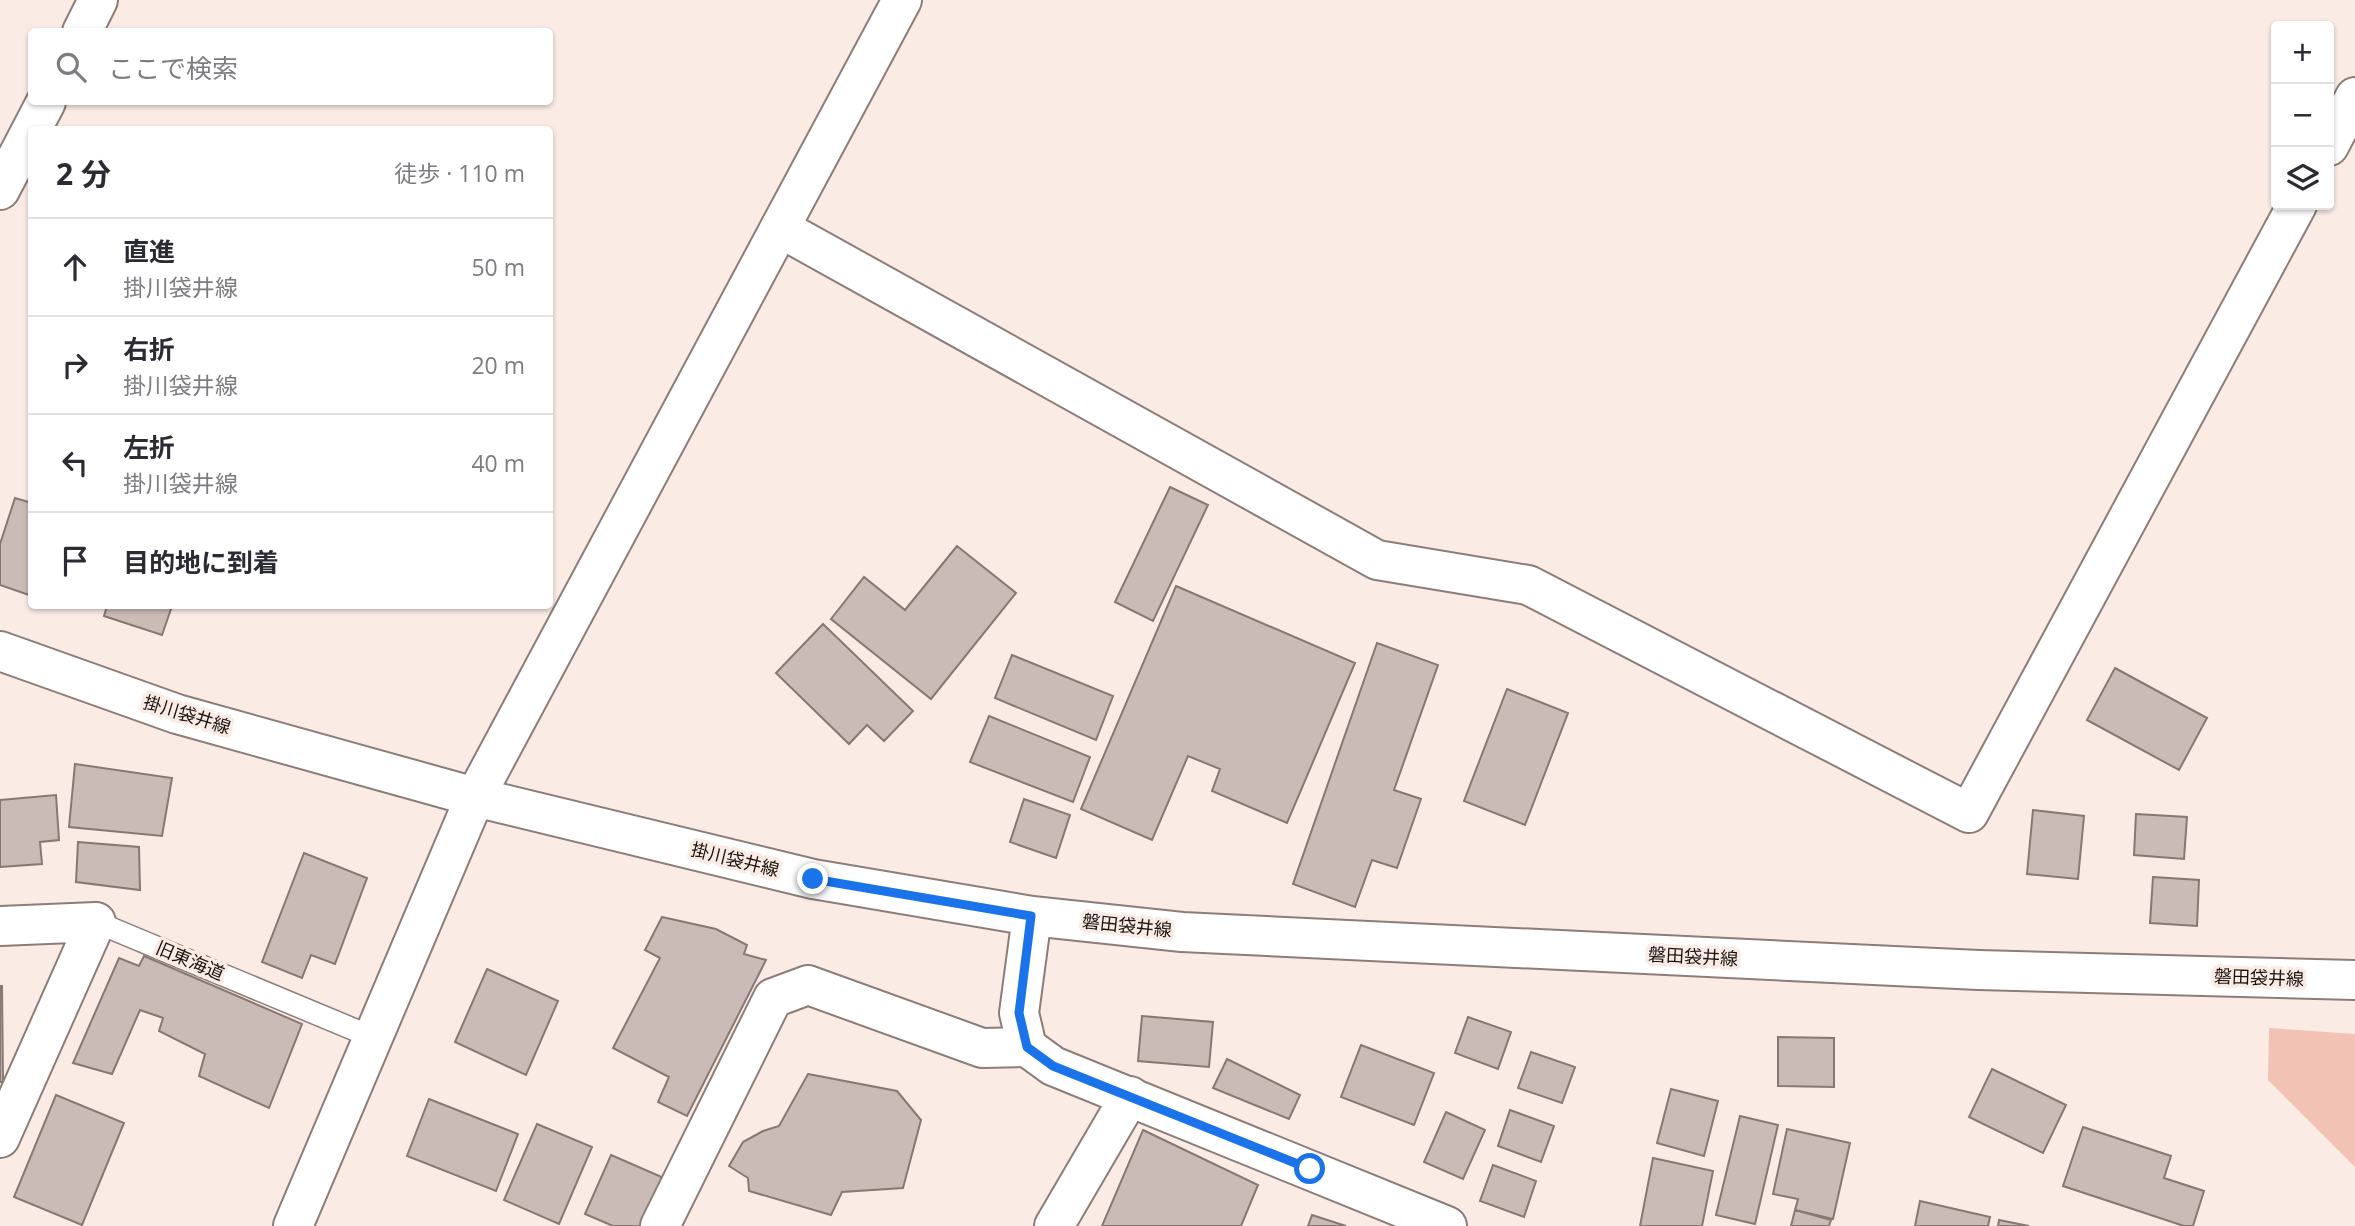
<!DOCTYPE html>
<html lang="ja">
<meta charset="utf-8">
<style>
body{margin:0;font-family:"Open Sans","Noto Sans JP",sans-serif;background:#f7f7f7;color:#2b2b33}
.controls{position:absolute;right:21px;top:21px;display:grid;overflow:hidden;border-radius:7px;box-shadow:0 2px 5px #0004}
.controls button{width:63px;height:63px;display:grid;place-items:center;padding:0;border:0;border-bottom:2px solid #e1e1e2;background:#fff;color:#2b2b33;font:35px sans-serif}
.stop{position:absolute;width:21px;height:21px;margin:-16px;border:5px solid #1a73e8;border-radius:50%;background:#fff}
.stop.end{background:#1a73e8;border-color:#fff;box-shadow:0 2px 7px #0008}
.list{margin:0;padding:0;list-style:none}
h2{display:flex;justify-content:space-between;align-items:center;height:91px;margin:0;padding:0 28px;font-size:30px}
h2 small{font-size:23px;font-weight:400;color:#7c7c81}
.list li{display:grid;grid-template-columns:46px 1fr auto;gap:21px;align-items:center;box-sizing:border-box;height:98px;padding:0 28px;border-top:2px solid #e1e1e2}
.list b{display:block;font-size:26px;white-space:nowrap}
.list p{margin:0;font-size:23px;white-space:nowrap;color:#7c7c81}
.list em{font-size:23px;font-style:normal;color:#7c7c81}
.icon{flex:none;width:38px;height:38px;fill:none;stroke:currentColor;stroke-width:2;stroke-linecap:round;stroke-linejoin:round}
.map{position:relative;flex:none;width:2355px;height:1226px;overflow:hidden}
.search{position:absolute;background:#fff;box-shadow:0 2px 5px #0004;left:28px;top:28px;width:525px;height:77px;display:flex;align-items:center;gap:18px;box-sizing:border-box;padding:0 24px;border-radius:7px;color:#7c7c81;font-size:26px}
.panel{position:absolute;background:#fff;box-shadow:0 2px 5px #0004;left:28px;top:126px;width:525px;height:483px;border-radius:7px}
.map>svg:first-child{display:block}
.green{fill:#f2c3b5}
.building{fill:#cabbb6;stroke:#867873;stroke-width:2}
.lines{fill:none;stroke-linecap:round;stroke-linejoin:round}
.lane-casing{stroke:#8c7d79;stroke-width:24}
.street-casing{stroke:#8c7d79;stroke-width:42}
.secondary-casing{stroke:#8c7d79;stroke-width:42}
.lane{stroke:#fff;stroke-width:21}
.street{stroke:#fff;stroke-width:38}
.secondary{stroke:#fff;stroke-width:38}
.route{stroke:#1a73e8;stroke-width:9}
.labels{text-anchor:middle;stroke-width:7;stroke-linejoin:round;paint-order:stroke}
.street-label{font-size:18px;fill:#191412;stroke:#fbebe5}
</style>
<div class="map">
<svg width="2355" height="1226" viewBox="0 0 2355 1226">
<rect width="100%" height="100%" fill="#fbebe5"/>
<!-- green -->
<path class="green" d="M2269,1028L2355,1034V1167L2268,1080Z"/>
<!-- building -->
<path class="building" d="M1170,487L1208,505L1153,621L1115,602Z
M15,498L32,503V596L0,585V544Z
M957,546L1016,593L931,699L831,619L864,577L905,610Z
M1176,586L1355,663L1287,823L1212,791L1220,769L1188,756L1152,840L1081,809Z
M107,606H172L162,635L104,616Z
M823,624L913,711L884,741L867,725L849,744L776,673Z
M1377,643L1438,665L1394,790L1421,799L1397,868L1372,860L1355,907L1293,884Z
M1012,655L1113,696L1096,740L995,698Z
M2115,668L2207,718L2179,770L2087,720Z
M1507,689L1568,713L1525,825L1464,801Z
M989,716L1090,757L1073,802L970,762Z
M75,764L172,778L162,836L69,827Z
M56,795L59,840L40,842L42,864L0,867V800Z
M1024,799L1070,815L1056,858L1010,842Z
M2033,810L2084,816L2078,879L2027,874Z
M2136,814L2187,817L2184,859L2134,855Z
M78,842L139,847L140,890L76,882Z
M304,853L367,878L335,964L311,955L302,978L262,962Z
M2153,877L2199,880L2197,926L2150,923Z
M662,917L716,929L747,945L744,954L766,960L687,1116L658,1102L669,1077L613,1048L660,958L645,950Z
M144,956L302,1024L269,1108L199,1076L205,1054L159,1031L163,1018L140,1010L112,1074L73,1063L119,958L139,966Z
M487,969L558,1001L526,1075L455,1042Z
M0,986H2L3,1082H0Z
M1142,1016L1213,1022L1209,1067L1138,1061Z
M1468,1017L1511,1032L1498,1069L1455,1053Z
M1778,1037L1834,1038V1087L1778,1086Z
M1361,1045L1434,1073L1414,1125L1341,1097Z
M1531,1052L1575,1067L1562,1103L1518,1088Z
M1227,1059L1300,1095L1289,1119L1213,1088Z
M1992,1069L2066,1105L2043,1153L1969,1117Z
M808,1074L897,1091L921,1120L903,1188L842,1192L831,1215L749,1191L748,1178L729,1166L743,1142L763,1131L779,1126Z
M1671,1089L1718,1101L1704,1156L1657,1143Z
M56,1095L124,1123L82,1225L14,1197Z
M429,1099L518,1134L496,1191L407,1156Z
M1510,1110L1554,1126L1541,1162L1498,1146Z
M1446,1112L1485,1130L1463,1179L1424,1162Z
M1740,1116L1778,1125L1755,1224L1716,1215Z
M537,1124L592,1147L559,1224L504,1200Z
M2083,1127L2171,1156L2164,1178L2204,1191L2193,1226H2184L2063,1186Z
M1787,1129L1850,1143L1833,1219L1795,1210L1798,1199L1773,1194Z
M1143,1130L1258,1185L1241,1226H1102Z
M611,1155L664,1178L643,1226H613L585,1214Z
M1653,1158L1713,1171L1702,1226H1640Z
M1493,1165L1536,1181L1524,1217L1480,1201Z
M1920,1201L1990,1217L1988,1226H1915Z
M1795,1210L1831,1220L1829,1226H1791Z
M1312,1215L1346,1226H1308Z
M1999,1220L2029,1226H1998Z"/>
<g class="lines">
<!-- lane casing -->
<g class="lane-casing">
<path id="lane" d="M96,922L372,1037"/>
</g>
<!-- street casing -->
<g class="street-casing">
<path id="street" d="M82,32L98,0
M2329,146L2355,97
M0,190L46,102
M780,228L1377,560L1528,585L1969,813L2297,205
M0,926L96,922L0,1138
M660,1226L773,998L808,985L982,1048L1027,1047
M1054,1226L1130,1096"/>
</g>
<!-- secondary casing -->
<g class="secondary-casing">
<path id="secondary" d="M0,651L177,714L475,797L813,879L1032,916L1182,932L1979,970L2355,980
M1032,916L1019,1013L1027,1047L1053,1066L1447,1226
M293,1226L475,797L902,0"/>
</g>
<!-- lane -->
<use href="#lane" class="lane"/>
<!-- street -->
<use href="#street" class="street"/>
<!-- secondary -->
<use href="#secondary" class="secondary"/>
</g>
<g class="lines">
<!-- route -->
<path class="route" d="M813,879L1031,916L1019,1013L1027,1047L1053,1066L1310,1169"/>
</g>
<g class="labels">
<!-- street labels -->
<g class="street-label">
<text transform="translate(187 715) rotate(17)" y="6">掛川袋井線</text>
<text transform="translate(735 860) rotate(14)" y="6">掛川袋井線</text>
<text transform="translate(1127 926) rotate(6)" y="6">磐田袋井線</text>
<text transform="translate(1693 957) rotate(3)" y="6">磐田袋井線</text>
<text transform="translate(190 961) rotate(23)" y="6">旧東海道</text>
<text transform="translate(2259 978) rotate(2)" y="6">磐田袋井線</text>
</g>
</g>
</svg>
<div class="controls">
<button>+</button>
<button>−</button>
<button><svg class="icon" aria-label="layers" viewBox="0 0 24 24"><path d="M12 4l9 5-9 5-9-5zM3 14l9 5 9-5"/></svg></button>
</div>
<div class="stop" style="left:1310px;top:1169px"></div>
<div class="stop end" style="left:813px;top:879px"></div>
<div class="search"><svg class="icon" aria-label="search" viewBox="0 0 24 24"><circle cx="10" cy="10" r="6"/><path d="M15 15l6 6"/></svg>ここで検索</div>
<section class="panel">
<h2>2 分<small>徒歩 · 110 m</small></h2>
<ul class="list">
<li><svg class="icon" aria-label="ahead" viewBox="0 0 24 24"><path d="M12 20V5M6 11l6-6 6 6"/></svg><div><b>直進</b><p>掛川袋井線</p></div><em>50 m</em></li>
<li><svg class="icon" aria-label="right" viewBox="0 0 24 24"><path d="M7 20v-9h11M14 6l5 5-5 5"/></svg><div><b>右折</b><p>掛川袋井線</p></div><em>20 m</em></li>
<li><svg class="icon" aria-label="left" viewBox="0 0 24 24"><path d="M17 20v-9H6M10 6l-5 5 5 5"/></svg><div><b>左折</b><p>掛川袋井線</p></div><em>40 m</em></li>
<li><svg class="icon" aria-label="arrive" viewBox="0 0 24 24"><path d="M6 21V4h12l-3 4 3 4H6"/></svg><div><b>目的地に到着</b></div></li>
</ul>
</section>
</div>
